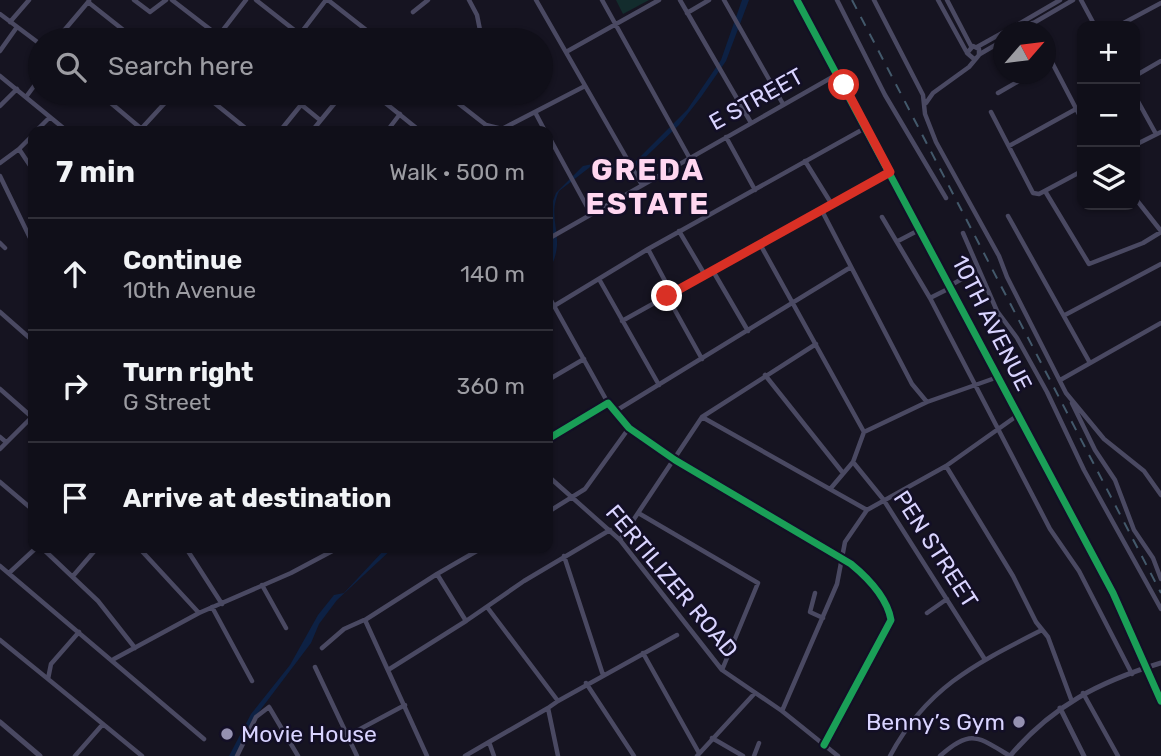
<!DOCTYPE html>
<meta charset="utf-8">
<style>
body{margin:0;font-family:Rubik,sans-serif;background:#1e1d26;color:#f1f3f6}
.controls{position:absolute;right:21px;top:21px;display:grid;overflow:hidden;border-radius:14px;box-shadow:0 2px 5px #0004}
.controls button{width:63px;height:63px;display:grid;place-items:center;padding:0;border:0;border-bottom:2px solid #302f38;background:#100f19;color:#f1f3f6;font:35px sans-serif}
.compass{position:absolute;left:993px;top:21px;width:63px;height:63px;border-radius:50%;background:#100f19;box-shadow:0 2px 5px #0004;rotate:62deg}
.stop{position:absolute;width:21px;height:21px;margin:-16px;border:5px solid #d93025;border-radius:50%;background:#fff}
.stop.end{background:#d93025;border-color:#fff;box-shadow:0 2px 7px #0008}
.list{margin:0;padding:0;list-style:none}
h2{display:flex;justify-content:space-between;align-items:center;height:91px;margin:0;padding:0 28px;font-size:30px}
h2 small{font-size:23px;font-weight:400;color:#9c9ca2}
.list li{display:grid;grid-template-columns:46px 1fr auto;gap:21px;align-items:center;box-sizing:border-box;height:112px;padding:0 28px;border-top:2px solid #302f38}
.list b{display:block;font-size:26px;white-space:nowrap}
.list p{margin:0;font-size:23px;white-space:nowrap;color:#9c9ca2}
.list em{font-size:23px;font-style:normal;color:#9c9ca2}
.icon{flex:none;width:38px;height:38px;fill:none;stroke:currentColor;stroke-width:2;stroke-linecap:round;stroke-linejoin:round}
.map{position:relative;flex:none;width:1161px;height:756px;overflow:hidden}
.search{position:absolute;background:#100f19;box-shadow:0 2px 5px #0004;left:28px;top:28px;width:525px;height:77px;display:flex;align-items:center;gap:18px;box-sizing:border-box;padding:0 24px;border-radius:38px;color:#9c9ca2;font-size:26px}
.panel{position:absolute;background:#100f19;box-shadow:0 2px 5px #0004;left:28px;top:126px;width:525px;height:427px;border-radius:14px}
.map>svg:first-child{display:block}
.green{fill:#132c2d}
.water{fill:#0d2144}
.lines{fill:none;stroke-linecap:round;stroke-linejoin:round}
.minor{stroke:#4a4962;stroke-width:4.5}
.tertiary{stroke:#4a4962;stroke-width:5}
.rail{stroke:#43596b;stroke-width:2;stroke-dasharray:10 9;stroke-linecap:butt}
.cycleway-casing{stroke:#130f26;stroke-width:11}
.cycleway{stroke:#1a9f57;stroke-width:7}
.route{stroke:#d93025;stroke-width:9}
.poi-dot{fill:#9591b1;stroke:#130f26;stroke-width:2.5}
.labels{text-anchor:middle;stroke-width:5;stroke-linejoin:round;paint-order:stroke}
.street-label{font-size:23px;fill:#d9d4ff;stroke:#130f26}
.poi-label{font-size:23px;fill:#d9d4ff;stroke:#130f26;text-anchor:end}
.district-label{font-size:30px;font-weight:bold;letter-spacing:2px;fill:#ffd6f0;stroke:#130f26}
</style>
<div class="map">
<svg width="1161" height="756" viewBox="0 0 1161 756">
<rect width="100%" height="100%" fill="#161421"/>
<!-- green -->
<path class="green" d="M616,0H649L623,14Z"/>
<!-- water -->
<path class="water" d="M742,0H749L726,61L701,97L679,125L630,172L594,164L559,191C545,223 569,237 548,272L552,240L548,214L556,193L583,166L602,162L627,170L687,110L721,60Z
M386,548H393L337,600L319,624L311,643L255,717L235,756H229L251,714L290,665L318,615L334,595L344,593Z"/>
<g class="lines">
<!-- minor -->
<path class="minor" d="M134,0L150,12L166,0
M172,0L224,40
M256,0L307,40
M328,0L379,40
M469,0L477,15L482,40
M536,0L642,185
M602,0L689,157
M680,0L750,121
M724,0L783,104
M797,0L941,265L1148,667
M837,0L885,95L946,198
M874,0L923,95L925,114L936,142L999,256L1007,277L1066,393L1104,439L1144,471L1161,495
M938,0L966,51
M947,0L971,46
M1081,0L1095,26
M88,2L136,40
M413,12L428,0
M687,13L709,0
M0,14L40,44
M10,22L29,0
M1032,23L1036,32
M1118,26L1161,3
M1005,32L1060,0
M1018,32L1073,0
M300,34L326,0
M219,35L246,0
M56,40L89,1
M977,47L1004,32
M0,51L17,27
M1046,51L1082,120
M566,52L659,0
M980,54L1004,40
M0,76L67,131
M1135,76L1161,61
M99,93L144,131
M202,93L249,131
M287,93L320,120
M373,93L420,131
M445,93L486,125L502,129L585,86
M998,93L1031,74
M1135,96L1156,134
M26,97L40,78
M926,103L933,93L969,67L979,55V49L973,46L967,53L974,59
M0,106L17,89
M991,112L1033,193L1039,194L1082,171
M536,114L545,131
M141,129L174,93
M36,131L50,117
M280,131L301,105
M312,131L343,93
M387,131L400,114
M548,135L591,214
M726,137L755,190
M1135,145L1161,132
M1009,146L1076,109
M19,149L33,135
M805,161L831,203
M0,163L19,149L33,170
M0,176L33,244
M1045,191L1089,264L1143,243L1161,232
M1135,198L1161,231
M821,209L912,384L927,402L998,377
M1008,216L1090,363
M882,217L930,298L1050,529L1079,571L1132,674
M679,231L705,275
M963,233L997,311L1017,338L1047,392L1084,470L1161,609
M548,239L836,75
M898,241L921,229
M0,243L5,248
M760,244L864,432L853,462L831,488
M648,249L672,294
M713,271L748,331
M599,279L659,385
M951,285L971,274
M548,295L608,403
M667,296L702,359
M930,298L952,287
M554,306L648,249L867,127
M0,312L33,341
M1065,315L1161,264
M622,321L890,172
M765,375L843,473
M1062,379L1161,323
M548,380L584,359
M0,389L33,418
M1072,403L1095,450L1115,480L1134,530L1153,558L1161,579
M614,412L851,267
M702,417L867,510
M864,432L927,402
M0,437L6,442
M548,439L608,403L629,428L675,460L851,564C868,578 887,597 891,620L824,745
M0,449L32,417
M853,462L883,499L984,658
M946,466L1013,576L1036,622L1048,637L1071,699
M548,476L620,540L722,670L782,711L838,756
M0,482L33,510
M548,512L585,489L629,428
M640,514L758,583L722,670
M620,540L702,417L816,344
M42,548L98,601L135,648
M139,548L199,613
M186,548L222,604
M482,548L437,574L466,621L524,581L610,530
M564,556L603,675
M0,566L204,739
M9,573L36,548
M73,576L97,548
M262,585L286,628
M815,593L810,612L823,618
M212,607L252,681
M487,607L558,701L677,635
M927,613L947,599
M0,640L48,679L51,664L79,632
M322,648L344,629L364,620
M643,653L699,753
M114,659L199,613L291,573L338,548
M315,667L357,756
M388,670L466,621
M48,679L142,756
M586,683L634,756
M1083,693L1118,756
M782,711L837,584L845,542L867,510L946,466L1018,415
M347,736L405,705
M712,738L743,756
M75,756L103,724
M237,756L256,717L269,707L298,756
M427,756L365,620L437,574
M465,756L489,742
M494,756L489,742L548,708
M558,756L548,708L558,701
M697,756L754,694
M754,756L759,743
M890,756C927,687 975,664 1042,630
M940,756C971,728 978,737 1010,756"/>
<!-- tertiary -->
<path class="tertiary" d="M1148,667L1161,701
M1060,708L1084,756
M0,722L40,756
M1010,756C1052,706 1099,682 1161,663"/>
<!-- rail -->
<path class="rail" d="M852,0L1161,593"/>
<!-- cycleway casing -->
<g class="cycleway-casing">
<path id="cycleway" d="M797,0L1113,593L1161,701
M548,439L608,403L629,428L675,460L851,564C868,578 887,597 891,620L824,745"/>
</g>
<!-- cycleway -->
<use href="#cycleway" class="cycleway"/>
</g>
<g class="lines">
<!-- route -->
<path class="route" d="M667,296L890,172L844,85"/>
</g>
<!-- markers -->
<g class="poi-dot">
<circle cx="1019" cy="722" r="7"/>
<circle cx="227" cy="734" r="7"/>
</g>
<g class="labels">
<!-- street labels -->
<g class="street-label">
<text transform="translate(756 99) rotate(-29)" y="8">E STREET</text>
<text transform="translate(992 323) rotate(63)" y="8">10TH AVENUE</text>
<text transform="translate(936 549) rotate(57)" y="8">PEN STREET</text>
<text transform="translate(672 581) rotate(50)" y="8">FERTILIZER ROAD</text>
</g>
<!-- poi labels -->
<g class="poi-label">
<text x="1005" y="730">Benny’s Gym</text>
<text x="241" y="742" text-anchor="start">Movie House</text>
</g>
<!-- district labels -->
<g class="district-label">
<text x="648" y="180">GREDA<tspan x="648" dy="34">ESTATE</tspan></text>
</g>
</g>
</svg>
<div class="controls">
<button>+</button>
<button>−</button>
<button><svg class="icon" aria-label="layers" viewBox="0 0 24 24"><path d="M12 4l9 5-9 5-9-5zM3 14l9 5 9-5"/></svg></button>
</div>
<svg class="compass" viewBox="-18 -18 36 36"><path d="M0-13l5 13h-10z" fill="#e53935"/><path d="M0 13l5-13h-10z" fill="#9c9ca2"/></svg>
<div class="stop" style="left:844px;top:85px"></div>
<div class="stop end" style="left:667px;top:296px"></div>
<div class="search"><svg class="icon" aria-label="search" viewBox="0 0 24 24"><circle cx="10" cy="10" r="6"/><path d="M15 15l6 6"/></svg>Search here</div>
<section class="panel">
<h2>7 min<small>Walk · 500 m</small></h2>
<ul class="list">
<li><svg class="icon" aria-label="ahead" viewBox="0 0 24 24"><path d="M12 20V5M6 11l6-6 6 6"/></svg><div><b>Continue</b><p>10th Avenue</p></div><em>140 m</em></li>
<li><svg class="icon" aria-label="right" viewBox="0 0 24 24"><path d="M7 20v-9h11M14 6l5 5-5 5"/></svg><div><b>Turn right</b><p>G Street</p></div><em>360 m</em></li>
<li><svg class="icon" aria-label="arrive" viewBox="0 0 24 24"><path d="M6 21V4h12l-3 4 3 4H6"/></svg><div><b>Arrive at destination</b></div></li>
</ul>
</section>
</div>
